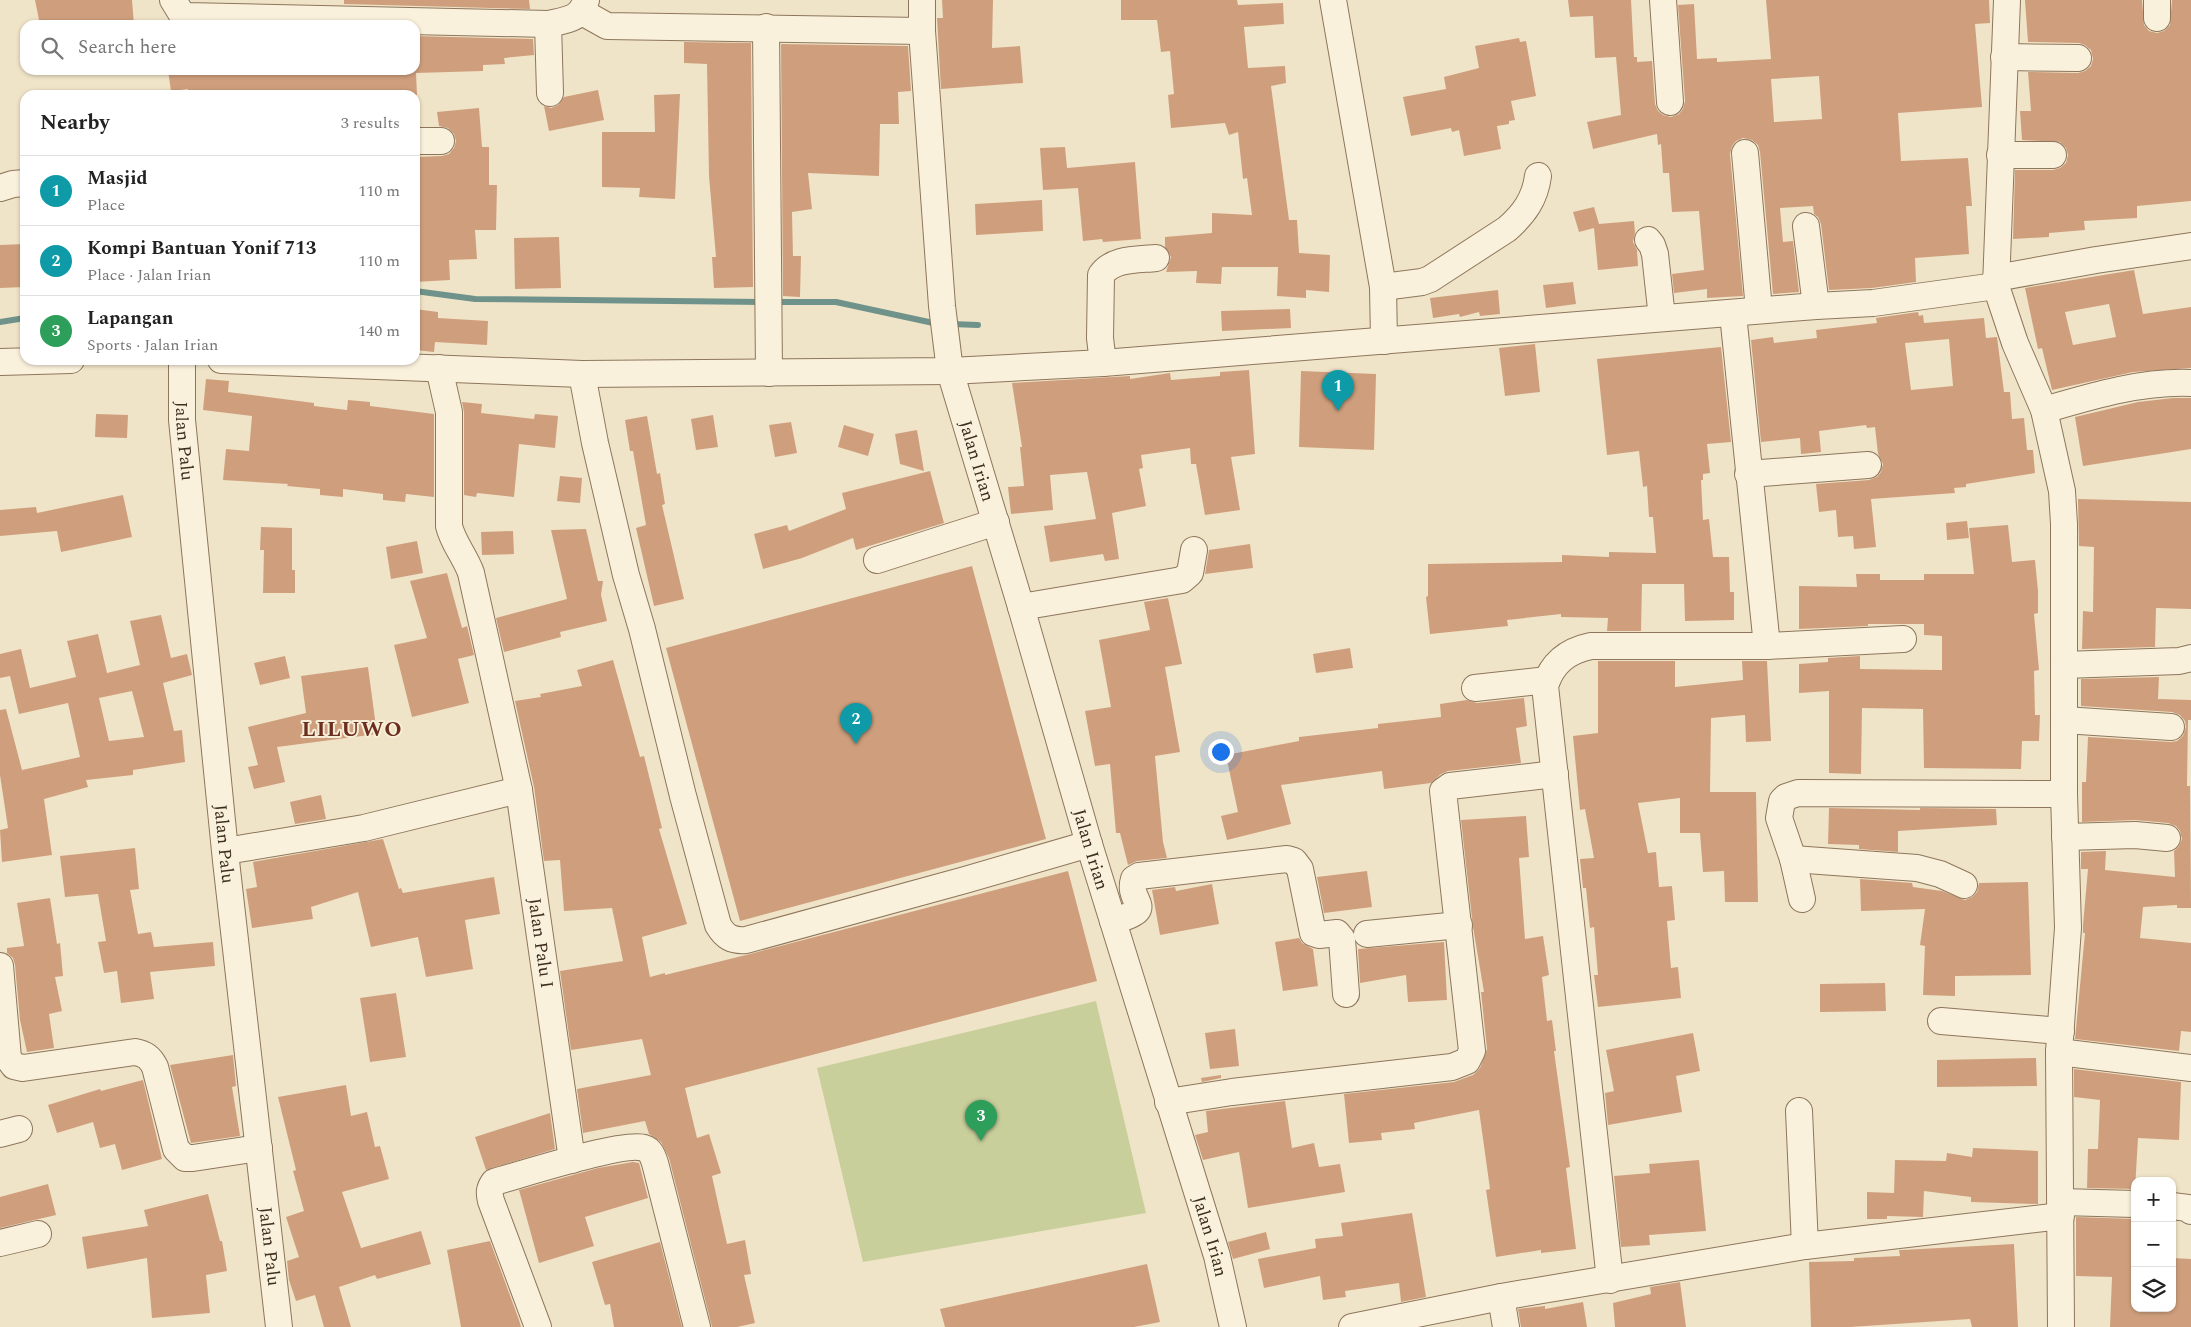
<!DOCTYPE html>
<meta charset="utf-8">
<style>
body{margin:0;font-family:Spectral,serif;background:#f2f2f2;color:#222}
.controls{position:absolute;right:15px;bottom:15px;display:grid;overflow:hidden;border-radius:10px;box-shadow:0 1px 4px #0004}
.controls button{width:45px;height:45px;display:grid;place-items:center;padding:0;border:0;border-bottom:1px solid #e0e0e0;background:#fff;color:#222;font:25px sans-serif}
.you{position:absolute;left:1220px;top:751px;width:18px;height:18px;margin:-12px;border:4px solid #fff;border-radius:50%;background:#1a73e8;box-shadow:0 0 0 8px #1a73e833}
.badge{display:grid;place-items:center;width:32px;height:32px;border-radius:50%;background:#0f766e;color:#fff;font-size:16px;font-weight:700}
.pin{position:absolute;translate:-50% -41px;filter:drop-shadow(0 1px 2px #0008)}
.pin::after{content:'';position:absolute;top:26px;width:18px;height:15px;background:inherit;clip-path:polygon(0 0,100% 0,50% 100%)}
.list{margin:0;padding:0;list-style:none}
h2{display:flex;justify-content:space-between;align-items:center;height:65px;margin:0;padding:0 20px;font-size:21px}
h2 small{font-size:16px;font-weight:400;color:#767676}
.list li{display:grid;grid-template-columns:32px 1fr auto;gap:15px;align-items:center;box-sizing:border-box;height:70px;padding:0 20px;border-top:1px solid #e0e0e0}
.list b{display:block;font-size:19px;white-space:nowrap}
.list p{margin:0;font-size:16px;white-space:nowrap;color:#767676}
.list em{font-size:16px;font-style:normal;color:#767676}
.icon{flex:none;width:28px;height:28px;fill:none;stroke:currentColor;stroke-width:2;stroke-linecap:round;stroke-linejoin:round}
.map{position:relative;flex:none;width:2191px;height:1327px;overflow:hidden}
.search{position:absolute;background:#fff;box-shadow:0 1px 4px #0004;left:20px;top:20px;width:400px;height:55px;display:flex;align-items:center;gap:12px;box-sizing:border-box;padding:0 18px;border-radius:15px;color:#767676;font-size:19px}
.panel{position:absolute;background:#fff;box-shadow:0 1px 4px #0004;left:20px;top:90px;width:400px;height:275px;border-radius:15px}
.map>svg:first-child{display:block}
.green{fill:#c9cf9b}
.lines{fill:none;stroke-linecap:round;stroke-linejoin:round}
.stream{stroke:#6f938a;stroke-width:6}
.building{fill:#cf9f7d;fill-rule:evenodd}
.minor-casing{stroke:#8d765c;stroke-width:28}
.minor{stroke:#faf1dc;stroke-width:26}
.labels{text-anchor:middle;stroke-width:4;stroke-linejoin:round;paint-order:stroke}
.street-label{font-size:18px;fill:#3d2e20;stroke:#f7eed8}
.district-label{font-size:22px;font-weight:bold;letter-spacing:1px;fill:#6b2e1e;stroke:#f7eed8}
</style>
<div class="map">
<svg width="2191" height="1327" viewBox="0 0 2191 1327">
<rect width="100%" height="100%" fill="#f0e4c8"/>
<!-- green -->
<path class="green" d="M1096,1001L1146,1213L863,1262L817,1068Z"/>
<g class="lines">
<!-- stream -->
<path class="stream" d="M415,291L475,299L763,302
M773,302H836L938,324
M0,322L25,318
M951,324L978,325"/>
</g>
<!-- building -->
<path class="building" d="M35,0H132L134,25H40Z
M344,0H529L530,9L344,4Z
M942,0H993L992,48L1020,46L1023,83L941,89L937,18H943Z
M1121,0H1237L1238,5L1283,3L1284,24L1244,27L1248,68L1285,66L1286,83L1271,86L1289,220H1297L1299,253L1330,255L1329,292L1306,290V298L1277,296L1278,267H1222L1221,284L1196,283L1197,271L1166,272L1171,257L1165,247V237L1212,233V213L1252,215L1247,178L1243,179L1238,132L1229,135L1225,123L1171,128L1168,95L1174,94L1170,51L1161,52L1157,20H1121Z
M1568,0H1631L1634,57H1637V62L1652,61L1655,104L1658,111L1663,115L1671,117L1679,114L1683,109L1685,101L1678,5L1694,4L1697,59L1717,58V62L1771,59L1766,0H1989L1990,23L1975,24L1982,107L1898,113L1901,161L1968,158L1972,206H1966L1969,254L1915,258L1916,282L1872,288L1829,290L1821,224L1818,217L1814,214L1813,206L1780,208L1783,242L1793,241L1799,292L1773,294L1760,152L1758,145L1752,140L1743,138L1736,141L1732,146L1730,154L1743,296L1707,298V289L1674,293L1672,274L1704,270L1699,211L1672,212L1669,173H1663L1661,144L1658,145L1657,134L1593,149L1587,122L1621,115L1616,57L1595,58L1593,16L1570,17ZM1819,76L1822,119L1774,122L1771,79Z
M2025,0H2142L2144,25L2149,31L2157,33L2164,31L2170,25L2172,0H2191V201L2137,206V218L2084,221L2085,230L2049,233V237L2013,239L2015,170H2053L2060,168L2066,163L2068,155L2066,148L2060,142L2022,140L2020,111H2031L2028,72L2078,73L2085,71L2091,66L2093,59L2091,50L2085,45L2079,43L2028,42Z
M415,36L533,39L534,55L504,58L505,64L483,65V71L416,73L417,95L302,92V95H189L188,89L171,91L168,70H415Z
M1519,38L1520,42L1526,41L1536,96L1511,101L1515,120L1509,121V124L1497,126L1501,149L1464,156L1459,130L1452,132L1451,128L1411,136L1403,97L1446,89L1444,77L1479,68L1475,46Z
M684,42L751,43L753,287L714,288L712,257H716L709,176L707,64L684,63Z
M781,44L908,46L911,91L898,92L899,124H880L879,176L808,173L812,209L792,212L793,256H801L800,297L783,296Z
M598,90L604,120L549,131L544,106L551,108L558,105L564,97Z
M680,94L675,199L639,197L640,188L602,187V132H655L654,95Z
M479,108L482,147H489V185H497L496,230H475L477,259L449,260L450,280L415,282V157L442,156L449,154L454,148L456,141L454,134L448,128L439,126L437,112Z
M1065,147L1067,168L1135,162L1141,239L1103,242L1102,239L1083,241L1078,188L1043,190L1040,148Z
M1042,200L1043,231L976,235L975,204Z
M1594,207L1599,224L1634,221L1635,233L1633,242L1637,250L1638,266L1598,270L1594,228L1579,232L1573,212Z
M559,237L561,288L515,289L514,238Z
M25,244V287L0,288V245Z
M2134,270L2143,314L2191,307V368L2133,372L2052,390L2042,348L2038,349L2025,288ZM2109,304L2116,337L2073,345L2065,312Z
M1573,282L1576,304L1546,308L1543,285Z
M1498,290L1500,314L1480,316L1479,312L1460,317L1459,314L1433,318L1430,298Z
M415,309L438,312V318L488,321L487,345L435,342L434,352L415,350Z
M1290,309L1291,328L1222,331L1221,311Z
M1918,312L1919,316L1923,315L1924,323L1984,318L1986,338L1997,337L2004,392H2010L2012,419L2024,418L2027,450H2033L2035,473L1966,484V487L1954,488L1955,493L1871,499L1876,547L1854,549L1853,536L1838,537L1836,510L1819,512L1816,484L1869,480L1877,477L1881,472L1883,464L1878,454L1875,427L1867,428L1866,425L1819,431L1821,452L1801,454L1800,438L1761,442L1751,340L1773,337L1774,343L1817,338L1816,330L1877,323L1876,318ZM1949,339L1953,386L1911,390L1905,343Z
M1535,344L1540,392L1505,396L1499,348Z
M1721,347L1731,442L1707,444L1710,473L1703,474V480H1701L1703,520L1709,519L1713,557H1729L1730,592H1734V620L1685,621L1684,584H1642L1641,631H1607L1608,618L1561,617V614L1507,620L1508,626L1430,634L1426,597L1428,596V564L1562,562V555L1609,557V552L1656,553L1653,517H1649L1647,486L1643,487L1639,451L1607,455L1597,359Z
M1249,370L1255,454L1231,457L1240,510L1205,515L1196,464H1191L1190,448L1141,455L1143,468L1139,469L1146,506L1112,513L1119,559L1105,561L1103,554L1050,562L1044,526L1096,519L1087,472L1050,475L1053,510L1011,514L1008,487L1024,486L1020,447H1022L1012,383L1130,376V379L1170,373L1171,380L1220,376V372Z
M1301,371L1376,374L1374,450L1299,447Z
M206,379L229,381L228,392L314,403V406L347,410L348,400L370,402V406L434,414V497L406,494L405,502L383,500V494L343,489V497L320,495V489L287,486L288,484L223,480L226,449L249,451L252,416L203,410Z
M2173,398H2191V449L2083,466L2075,417L2138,402Z
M462,402L482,404L481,413L534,419L535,414L558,416L555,448L519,444L514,497L477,493L476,497L464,495V412Z
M96,414L128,415L127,438L95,437Z
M713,415L718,447L696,450L691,419Z
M647,416L657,474L660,473L665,504L662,505L684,599L654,606L636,528L646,525L633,451H630L625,420Z
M791,422L797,453L775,457L769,425Z
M844,425L874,434L868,456L838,447Z
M917,430L924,471L900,464L895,434Z
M930,471L944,523L856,550L853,538L802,558L763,569L754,534L787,525L789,531L846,509L842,493Z
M560,476L582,478L580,503L557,501Z
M123,495L132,537L61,552L57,531L0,536V510L36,507L37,513Z
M2078,499L2191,502V609L2156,608L2155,647L2082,649L2083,611L2093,612L2094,547L2079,546Z
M1967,521L1969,538L1947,540L1946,523Z
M2008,525L2012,562L2035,560L2038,591V613L2034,614L2039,670L2034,671L2035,715H2040L2039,741H2022L2021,769L1924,768L1923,709L1862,708L1861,774L1829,773V691L1799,693V664L1828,662V658L1860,656V669L1942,670V636L1924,635V624H1868V626L1799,629V586L1857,587L1856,574H1880V580H1924V574H1974L1969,528Z
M261,527L292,528V570H295V593H263L264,550H260Z
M586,529L598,581H603L601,595L607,621L560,632L561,637L504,652L496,618L567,599L551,530Z
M513,531L514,554L482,555L481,532Z
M417,541L423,573L391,579L386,547Z
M1250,544L1253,568L1205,574L1209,550Z
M972,566L1046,839L740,921L666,648Z
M447,573L462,628L467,626L474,655L458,659L469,703L412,717L394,645L427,638L410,581Z
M1168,598L1182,664L1165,667L1180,752L1155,756L1163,842L1167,858L1137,861L1128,865L1120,833H1116L1110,764L1095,766L1085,711L1111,707L1099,640L1150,630L1144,602Z
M161,615L171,658L187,654L192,675L163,683L174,731L182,730L185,762L133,770V775L86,780L88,787L44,799L52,855L2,862L0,830L8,828L0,775V710L6,709L22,770L80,757L68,703L19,714L10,676L0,678V654L21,649L30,688L76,677L67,641L98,634L107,673L140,665L130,621ZM132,691L144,737L109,741L99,698Z
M1350,648L1353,668L1316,673L1313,654Z
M285,656L290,678L260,685L254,663Z
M613,660L640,757L644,756L662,828L659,829L687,924L642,937L650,977L665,973V975L750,954L1068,871L1097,981L685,1088L697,1138L709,1134L721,1173L712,1176L727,1244L745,1240L751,1274L744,1275L755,1323L737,1327H712L669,1158L661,1142L649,1134L645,1121L583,1133L577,1089L651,1075L642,1039L571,1050L560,971L623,961L612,908L564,911L560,860L544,861L534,787L515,701L541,697L540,694L582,686L577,670Z
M1598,661H1675V687L1743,680L1742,661H1767L1771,741L1746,742L1745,715L1711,718L1710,792H1756L1758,902H1725L1724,871L1703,872L1700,833H1680V798L1638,803L1648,853L1656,852L1659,887L1672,886L1675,920L1667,921L1671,968L1678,967L1681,998L1598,1007L1594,975H1598L1594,927L1590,928L1586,888H1583L1580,859L1594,858L1585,809L1580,810L1573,736L1598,733Z
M368,667L377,734L277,747L285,782L254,789L248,767L258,765L248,727L306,713L301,676Z
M2159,677L2158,699L2191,700V720H2188L2187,786H2190L2191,908H2177V905L2143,907L2140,938L2191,943V1032L2181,1031L2179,1051L2075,1039L2085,933H2083V925L2088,869H2081V852L2106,851L2105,870L2175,877L2174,851L2179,846L2182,839L2180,831L2176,826L2168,823L2135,820L2082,822V782H2086L2088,737L2171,742L2177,741L2183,736L2186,727L2185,721L2180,715L2172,712L2081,706V679Z
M1524,698L1527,726L1516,728L1521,763L1448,771L1441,774L1431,783L1384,789L1382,771L1281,785L1291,824L1227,840L1221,816L1238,812L1226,755L1299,741V737L1378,728V724L1441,717L1440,704L1467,700L1477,703Z
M321,795L326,819L295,824L290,802Z
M1829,808L1920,810V808L1996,809L1997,825L1898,831V852L1859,849V845L1828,844Z
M1526,816L1529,857L1519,858L1525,939L1543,936L1549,975L1542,977L1547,1021L1552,1020L1556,1051H1554L1570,1167L1566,1168L1576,1249L1541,1253V1250L1496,1257L1486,1190L1490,1189L1479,1110L1414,1123L1415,1129L1381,1133L1382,1140L1349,1143L1344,1094L1454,1082L1473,1075L1480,1068L1487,1049L1481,992H1484L1473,927L1461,820Z
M383,839L399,889L401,888L403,893L494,877L500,914L465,920L473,969L426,977L418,937L371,947L358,892L311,907L313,919L252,928L246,889L257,887L253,862Z
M135,848L139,889L130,890L138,934L151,932L154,947L213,942L215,966L150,972L154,999L121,1003L117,971L104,973L98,942L106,941L98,894L65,897L60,856Z
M1367,871L1372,907L1324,913L1317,877Z
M1860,879L1912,883L1913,887L1942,891L1965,900L1972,897L1977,892L1979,883L2028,882L2031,975L1955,976V996L1923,995L1925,946L1920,945L1925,909L1861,911Z
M1212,884L1219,924L1160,935L1152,890L1175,887L1176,891Z
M50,898L57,944L60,943L63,976L55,977L62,1011L49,1014L54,1048L27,1052L20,1020L15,965L13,958L7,953V948L24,946L17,903Z
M1299,938L1302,943L1313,949L1318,986L1283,991L1275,942Z
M1444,942L1447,1000L1408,1002L1406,975L1360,983L1358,949Z
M1885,983L1886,1011L1820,1012V984Z
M396,993L406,1057L370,1062L360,998Z
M1235,1029L1239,1066L1210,1069L1205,1033Z
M1693,1033L1700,1071L1676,1076L1682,1112L1608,1125L1605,1093L1614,1091L1606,1050Z
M233,1055L236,1086L232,1087L240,1136L191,1143L170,1065Z
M2036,1058L2037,1086L1937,1087V1060Z
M2074,1069L2181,1082L2179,1140L2138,1138L2135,1189L2087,1188L2088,1149H2098L2100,1100L2074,1097Z
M1221,1075V1078L1202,1082L1201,1078Z
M143,1080L162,1159L122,1170L115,1144L100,1148L93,1122L57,1133L48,1105L100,1089L101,1091Z
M346,1085L351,1116L367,1112L375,1147L380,1146L389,1179L342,1192L361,1248L421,1231L431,1264L377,1279L375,1275L339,1287L351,1327H324L315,1295L296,1301L289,1280L287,1261L299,1257L286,1217L304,1211L293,1171L296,1170L278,1097Z
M1285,1101L1292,1148L1314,1143L1319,1167L1340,1164L1345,1192L1248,1208L1239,1152L1203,1160L1195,1135L1208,1132L1206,1111Z
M550,1113L555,1149L486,1170L475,1137Z
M1973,1148L2038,1151V1204L1971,1202V1197L1924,1191L1923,1217L1887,1216V1219H1867V1192L1894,1193L1895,1160L1946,1161L1947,1153L1972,1157Z
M1699,1160L1706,1231L1649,1235L1650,1245L1621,1247L1614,1176L1650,1173L1649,1164Z
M633,1162L639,1163L648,1198L585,1217L594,1246L539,1263L519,1190L598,1168Z
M48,1184L56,1215L0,1228V1197Z
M208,1194L220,1241H222L227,1271L206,1275L210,1313L152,1318L147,1258L87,1269L82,1237L148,1226L144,1210Z
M1412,1213L1426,1297L1401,1302L1399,1283L1345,1291L1346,1297L1323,1300L1320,1276L1264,1288L1258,1259L1316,1248L1315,1239L1343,1236L1341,1223Z
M2076,1217L2135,1219V1308H2172V1258L2191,1259V1327H2110L2112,1277L2076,1276Z
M1266,1232L1270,1249L1233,1259L1228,1242Z
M490,1241L519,1320L521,1327H461L447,1250Z
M660,1242L682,1327H614L610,1304L605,1305L592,1262Z
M2014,1244L2018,1327H1972L1970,1319L1850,1327H1811L1809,1262L1854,1261V1258L1900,1256L1899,1250H1902Z
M1147,1264L1160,1322L1134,1327H945L940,1309Z
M1680,1282L1686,1327H1615L1613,1303L1651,1294L1650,1287Z
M1583,1302L1587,1327H1521L1518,1309L1545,1306V1309Z"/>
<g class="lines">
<!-- minor casing -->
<g class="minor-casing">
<g id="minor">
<path d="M173,0L181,13L186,16L548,24C565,20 581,20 586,0"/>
<path id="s1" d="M922,0V31L942,306L950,371L1021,607L1089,844L1217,1256L1233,1327"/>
<path d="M1333,0L1383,287L1384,341"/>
<path d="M1663,0L1670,102"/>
<path d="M2007,0L1996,286L2015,343L2044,410L2062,491L2064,524V794L2068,928L2059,1052L2061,1327"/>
<path d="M2157,0V18"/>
<path d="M582,12L607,26L922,31"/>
<path d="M548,24L550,93"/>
<path d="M766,27L769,373"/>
<path d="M2004,57L2078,58"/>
<path d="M415,141H441"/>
<path d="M1745,153L1759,310"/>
<path d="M2000,155H2053"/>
<path d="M0,188L13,184L25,183"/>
<path d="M1806,226L1816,306"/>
<path d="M1648,240L1652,245L1655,254L1662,318"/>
<path d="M1996,278L2096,260L2191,246"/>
<path d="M1383,287L1422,282L1430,279L1507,229C1524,214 1535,199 1538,176"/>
<path d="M1733,314L1767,646"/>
<path id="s2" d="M182,360V420L226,861L279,1327"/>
<path d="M221,360L582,374L950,371L1103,363L1816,306L1873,303L1996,286"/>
<path d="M0,362L71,360"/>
<path d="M1103,363L1100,338L1101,275C1113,258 1137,260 1156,258"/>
<path id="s3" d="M439,368L449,412V526C453,543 465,556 471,573L519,790L572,1160"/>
<path d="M582,374L595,443L626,575L642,629L683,796L718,925C725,937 732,941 746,940L965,880L1089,844"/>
<path d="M2044,410C2092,396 2141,381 2191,383"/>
<path d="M1748,474L1868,465"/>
<path d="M877,560L996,522"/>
<path d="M1021,607L1182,580L1190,573L1194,550"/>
<path d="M2064,665L2179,661L2191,658"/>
<path d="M1475,688L1547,680"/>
<path d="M2064,720L2171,727"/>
<path d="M2065,837L2135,835L2167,838"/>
<path d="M226,851L364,828L519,790"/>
<path d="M1793,859L1917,868L1940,874L1964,885"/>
<path d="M1802,899L1793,859L1779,818L1782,801L1786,797L1798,793L2064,794"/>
<path d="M1113,921C1160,908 1126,904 1134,879L1139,876L1287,859L1294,861L1300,869L1313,933L1319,935L1337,933L1342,939L1346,994"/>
<path d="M1367,934L1459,925"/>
<path d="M0,966L8,1058L14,1066L23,1068L135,1052C145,1054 150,1057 155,1067L176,1149L185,1158H193L259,1148"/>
<path d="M1941,1021L2061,1031"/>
<path d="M2059,1052L2191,1068"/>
<path d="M1168,1102L1232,1092L1452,1067L1467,1061L1472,1051L1443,791L1450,786L1555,774"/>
<path d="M1799,1111L1805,1246"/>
<path d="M0,1134L19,1129"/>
<path d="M2061,1202L2135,1204"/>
<path d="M2172,1206L2188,1208L2191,1211"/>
<path d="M0,1243L38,1234"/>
<path d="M1610,1280L1545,686C1552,663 1567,651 1591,646H1767L1903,639"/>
<path d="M1501,1297L1506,1327"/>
<path d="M538,1327L491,1201C489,1193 489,1189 494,1182C520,1175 624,1141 644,1148C651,1150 653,1157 655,1163L697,1327"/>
<path d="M1352,1327L1501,1297L1805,1246L2061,1216"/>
</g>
</g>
<!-- minor -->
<use href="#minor" class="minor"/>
</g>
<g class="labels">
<!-- street labels -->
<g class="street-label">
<text dy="6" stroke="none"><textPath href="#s2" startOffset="81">Jalan Palu</textPath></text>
<text dy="6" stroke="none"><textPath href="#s1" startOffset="466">Jalan Irian</textPath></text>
<text dy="6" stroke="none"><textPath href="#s2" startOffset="486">Jalan Palu</textPath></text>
<text dy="6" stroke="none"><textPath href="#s1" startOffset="871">Jalan Irian</textPath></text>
<text dy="6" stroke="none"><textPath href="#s3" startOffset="588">Jalan Palu I</textPath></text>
<text dy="6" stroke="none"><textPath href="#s1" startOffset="1276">Jalan Irian</textPath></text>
<text dy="6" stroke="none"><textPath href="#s2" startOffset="891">Jalan Palu</textPath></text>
</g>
<!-- district labels -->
<g class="district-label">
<text x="352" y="736">LILUWO</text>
</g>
</g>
</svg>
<div class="controls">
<button>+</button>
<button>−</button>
<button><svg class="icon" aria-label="layers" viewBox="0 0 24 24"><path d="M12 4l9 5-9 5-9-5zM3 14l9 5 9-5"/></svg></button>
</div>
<div class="you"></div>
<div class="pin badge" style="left:1338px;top:411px;background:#0f9aa8">1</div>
<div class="pin badge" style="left:856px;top:744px;background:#0f9aa8">2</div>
<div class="pin badge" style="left:981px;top:1141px;background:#2e9e5b">3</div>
<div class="search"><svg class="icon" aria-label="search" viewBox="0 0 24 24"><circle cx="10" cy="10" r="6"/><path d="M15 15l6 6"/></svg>Search here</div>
<section class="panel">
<h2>Nearby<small>3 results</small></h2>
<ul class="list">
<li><span class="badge" style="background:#0f9aa8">1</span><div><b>Masjid</b><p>Place</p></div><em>110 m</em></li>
<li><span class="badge" style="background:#0f9aa8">2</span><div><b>Kompi Bantuan Yonif 713</b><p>Place · Jalan Irian</p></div><em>110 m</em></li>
<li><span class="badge" style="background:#2e9e5b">3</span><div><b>Lapangan</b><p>Sports · Jalan Irian</p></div><em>140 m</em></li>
</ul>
</section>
</div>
